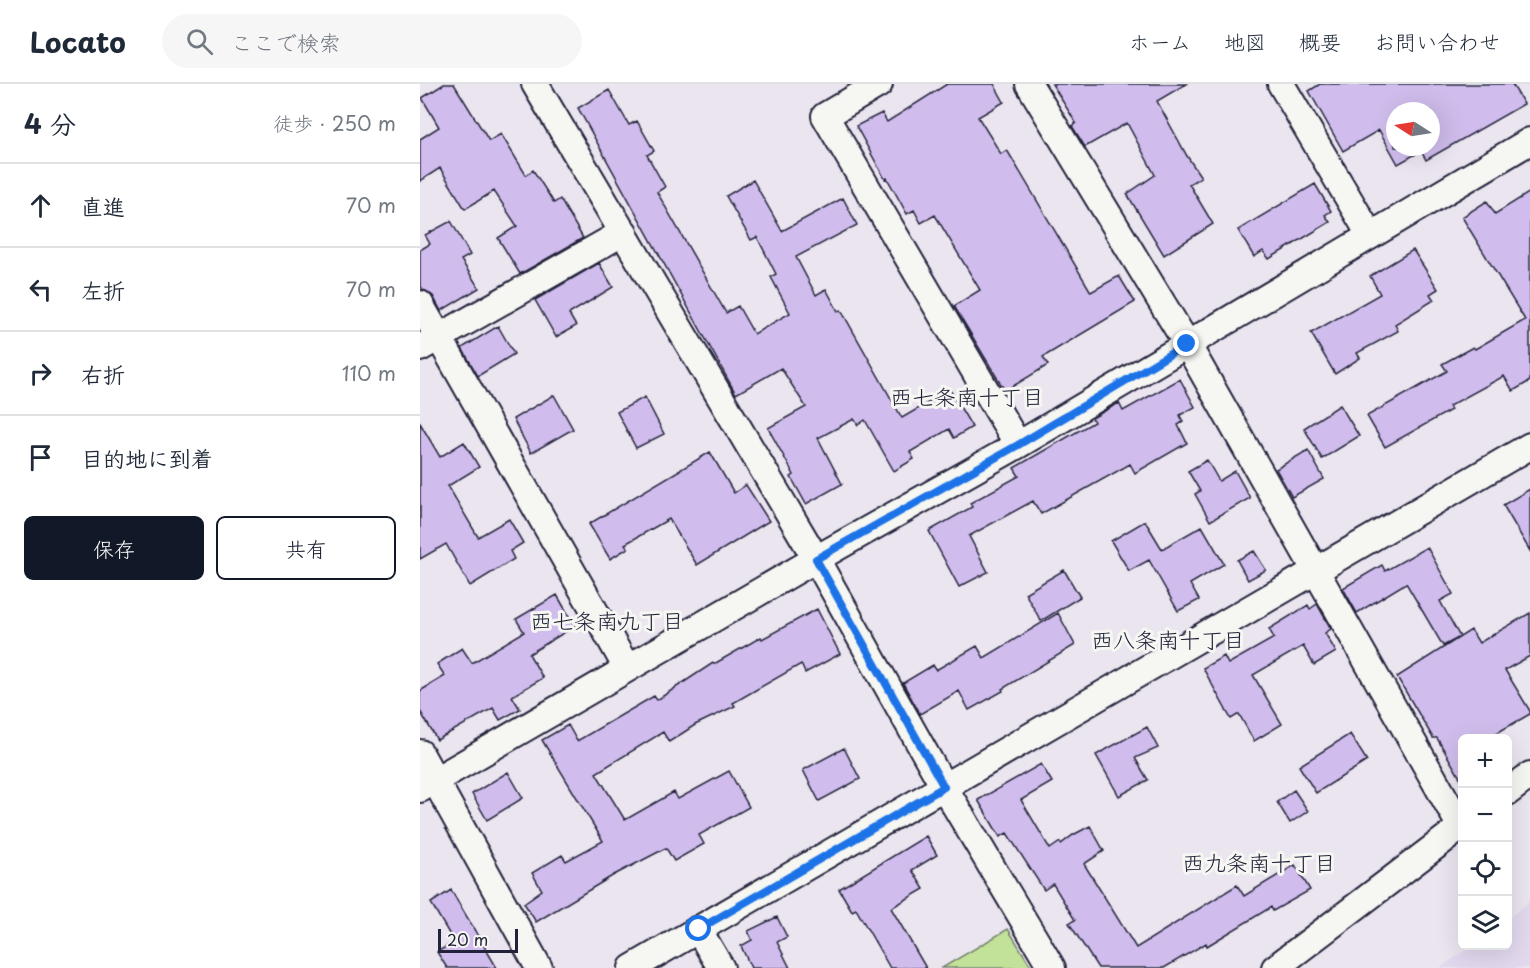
<!DOCTYPE html>
<html lang="ja">
<meta charset="utf-8">
<style>
body{margin:0;font-family:"Playpen Sans","Klee One",sans-serif;background:#f6f6f7;color:#1f2937}
.controls{position:absolute;right:18px;bottom:18px;display:grid;overflow:hidden;border-radius:9px;box-shadow:0 6px 24px #0002}
.controls button{width:54px;height:54px;display:grid;place-items:center;padding:0;border:0;border-bottom:2px solid #e0e1e3;background:#fff;color:#1f2937;font:30px sans-serif}
.compass{position:absolute;left:966px;top:18px;width:54px;height:54px;border-radius:50%;background:#fff;box-shadow:0 6px 24px #0002;rotate:282deg}
.scale{position:absolute;left:18px;bottom:15px;width:80px;box-sizing:border-box;padding-left:6px;border:3px solid #22223b;border-top:0;font-size:16px;line-height:21px;white-space:nowrap;color:#22223b;-webkit-text-stroke:4px #f6f6f2;paint-order:stroke}
.stop{position:absolute;width:18px;height:18px;margin:-14px;border:4px solid #1a73e8;border-radius:50%;background:#fff}
.stop.end{background:#1a73e8;border-color:#fff;box-shadow:0 2px 6px #0008}
.list{margin:0;padding:0;list-style:none}
h2{display:flex;justify-content:space-between;align-items:center;height:78px;margin:0;padding:0 24px;font-size:26px}
h2 small{font-size:20px;font-weight:400;color:#747a83}
.list li{display:grid;grid-template-columns:39px 1fr auto;gap:18px;align-items:center;box-sizing:border-box;height:84px;padding:0 24px;border-top:2px solid #e0e1e3}
.list b{display:block;font-size:22px;white-space:nowrap}
.list em{font-size:20px;font-style:normal;color:#747a83}
.actions{display:flex;gap:12px;padding:18px 24px}
.actions a{flex:1;padding:14px 0;border:2px solid #111827;border-radius:9px;text-align:center;font-size:21px;color:#111827}
.actions .main{background:#111827;color:#fff}
.icon{flex:none;width:33px;height:33px;fill:none;stroke:currentColor;stroke-width:2;stroke-linecap:round;stroke-linejoin:round}
.map{position:relative;flex:none;width:1110px;height:884px;overflow:hidden}
header{display:flex;align-items:center;gap:36px;box-sizing:border-box;height:84px;padding:0 30px;background:#fff;border-bottom:2px solid #e0e1e3}
header strong{font-size:28px}
nav{display:flex;gap:33px;margin-inline-start:auto;font-size:21px}
.search{width:420px;height:54px;background:#f6f6f7;display:flex;align-items:center;gap:15px;box-sizing:border-box;padding:0 21px;border-radius:33px;color:#747a83;font-size:22px}
main{display:flex}
aside{flex:1;background:#fff}
.map>svg:first-child{display:block}
.built{fill:#e3d9ef}
.green{fill:#c2e29a;stroke:#72826a;stroke-width:1.5}
.building{fill:#d0bded;stroke:#22223b;stroke-width:1.5;fill-rule:evenodd}
.lines{fill:none;stroke-linecap:round;stroke-linejoin:round}
.street-casing{stroke:#22223b;stroke-width:30}
.street{stroke:#f6f6f2;stroke-width:26}
.route{stroke:#1a73e8;stroke-width:8}
.labels{text-anchor:middle;stroke-width:6;stroke-linejoin:round;paint-order:stroke}
.neighbourhood-label{font-size:22px;fill:#22223b;stroke:#f6f6f2}
</style>
<header>
<strong>Locato</strong>
<div class="search"><svg class="icon" aria-label="search" viewBox="0 0 24 24"><circle cx="10" cy="10" r="6"/><path d="M15 15l6 6"/></svg>ここで検索</div>
<nav><a>ホーム</a><a>地図</a><a>概要</a><a>お問い合わせ</a></nav>
</header>
<main>
<aside>
<h2>4 分<small>徒歩 · 250 m</small></h2>
<ul class="list">
<li><svg class="icon" aria-label="ahead" viewBox="0 0 24 24"><path d="M12 20V5M6 11l6-6 6 6"/></svg><div><b>直進</b></div><em>70 m</em></li>
<li><svg class="icon" aria-label="left" viewBox="0 0 24 24"><path d="M17 20v-9H6M10 6l-5 5 5 5"/></svg><div><b>左折</b></div><em>70 m</em></li>
<li><svg class="icon" aria-label="right" viewBox="0 0 24 24"><path d="M7 20v-9h11M14 6l5 5-5 5"/></svg><div><b>右折</b></div><em>110 m</em></li>
<li><svg class="icon" aria-label="arrive" viewBox="0 0 24 24"><path d="M6 21V4h12l-3 4 3 4H6"/></svg><div><b>目的地に到着</b></div></li>
</ul>
<div class="actions"><a class="main">保存</a><a>共有</a></div>
</aside>
<div class="map">
<svg width="1110" height="884" viewBox="0 0 1110 884">
<rect width="100%" height="100%" fill="#ebe5f0"/>
<filter id="ink" filterUnits="userSpaceOnUse"><feTurbulence type="fractalNoise" baseFrequency=".0167" numOctaves="2"/><feDisplacementMap in="SourceGraphic" scale="12" xChannelSelector="R" yChannelSelector="G"/><feConvolveMatrix kernelMatrix="1 2 1 2 8 2 1 2 1" color-interpolation-filters="sRGB"/></filter>
<g filter="url(#ink)">
<!-- built -->
<path class="built" d="M1110,817V884H1020L1051,862H1088V834Z"/>
<!-- green -->
<path class="green" d="M588,845L612,884H522Z"/>
<!-- building -->
<path class="building" d="M24,0H34L69,57L81,50L106,91L113,86L134,119L140,115L163,154L100,190L78,154L97,142L74,107L45,125L20,84L0,97V55L19,43L2,14Z
M527,0H574L584,18L558,33L581,70L587,66L671,208L699,192L715,218L623,273L628,281L585,307L534,222L560,206L515,131L501,139L494,126L487,130L467,94L465,95L436,42L462,29L467,38Z
M632,0H766L737,17L767,72L781,93L769,100L793,140L744,171L707,110L735,91L707,39L665,63L652,42L656,39Z
M900,0H1092L1104,20L1006,76L1001,67L978,80L959,46L923,67L889,7ZM975,27H1011V63H975Z
M189,6L209,41L217,37L234,67L227,71L245,103L237,108L306,229L318,222L334,250L370,229L351,193L356,190L337,153L331,156L306,112L333,96L362,147L423,114L437,141L376,173L396,211L406,205L418,227L421,226L482,334L530,306L552,343L534,354L529,345L490,368L494,375L474,387L445,336L438,341L434,335L398,354L422,400L386,420L371,393L374,391L348,344L386,323L361,284L316,310L158,24Z
M895,100L911,127L905,131L910,138L849,175L843,167L834,173L818,146Z
M1110,108V297L1093,307L1084,292L1029,322L1031,326L965,363L947,332L1027,287L1022,280L1053,263L1055,265L1105,236L1042,133L1067,117L1075,130Z
M31,137L50,171L41,176L59,204L21,227L13,212L3,206L0,200V166L10,160L5,151Z
M993,166L1018,205L1010,210L1014,216L975,240L978,247L937,269L940,274L915,290L891,249L960,210L950,192Z
M179,179L193,203L149,230L156,242L136,253L115,216Z
M78,242L94,270L58,292L42,264Z
M760,295L775,323L760,331L763,338L758,341L767,359L715,389L710,380L621,430L613,417L549,452L568,488L539,503L509,447L552,423L550,419L599,392L594,384L674,338L672,334L699,319L703,327Z
M134,311L153,345L111,369L93,335Z
M225,313L244,350L216,364L197,328Z
M920,321L939,352L902,375L884,344Z
M0,339L20,373L44,358L59,383L28,402L58,453L89,435L103,459L90,467L94,475L50,502L26,460L0,475Z
M888,366L904,395L872,413L856,385Z
M290,368L314,409L326,401L349,437L277,481L249,435L205,460L208,464L190,475L169,440Z
M787,376L799,397L815,387L830,414L790,437L775,410L780,407L768,387Z
M1110,405V467L1083,421Z
M725,437L742,465L782,442L804,480L770,500L779,516L758,527L729,476L709,487L691,457Z
M1007,463L1033,510L1020,517L1040,553L1023,562L986,499L937,529L923,504L962,481L965,487Z
M834,467L846,486L828,496L817,476Z
M644,486L660,513L621,537L605,509Z
M137,511L155,542L109,570L123,594L92,612L100,625L80,636L73,624L17,656L0,627V607L25,592L17,580L42,564L52,579L104,548L96,535Z
M897,520L911,545L905,549L916,568L894,581L883,562L833,591L862,640L834,657L819,630L811,635L783,584L804,572L808,580L854,554L849,545L888,521L890,525Z
M397,525L420,570L385,589L381,580L313,619L315,622L275,641L249,658L243,648L176,689L205,736L254,708L258,715L309,687L329,723L279,751L284,760L254,777L246,764L194,791L116,838L104,819L122,806L112,789L142,771L146,777L183,757L122,656L148,641L157,657L234,612L237,616L293,579L294,580L341,553L342,555Z
M638,529L655,561L582,605L583,607L549,626L539,607L500,630L483,599L513,581L516,586L557,562L564,574Z
M1110,529V572L1085,586L1110,627V630L1068,654H1042V697L1017,654H1013L977,593L1051,546L1059,559Z
M727,643L738,664L715,674L728,696L699,712L676,671Z
M930,650L947,677L896,709L879,682Z
M424,664L440,695L399,717L383,686Z
M621,680L632,698L601,716L630,765L640,758L641,760L653,751L670,742L684,767L664,780L716,864L817,801L824,812L875,781L890,806L853,827L851,823L787,862L786,859L744,884H678L649,839L655,836L633,800L624,806L587,749L580,753L558,716Z
M88,688L103,714L67,736L52,710Z
M874,706L888,727L870,739L857,718Z
M506,752L517,771L492,786L504,805L471,824L506,884H470L436,825L432,827L419,805Z
M31,806L77,884H27L17,868L34,858L11,819Z
M357,833L367,853L357,858L370,884H331L321,862L332,856L328,847Z"/>
<g class="lines">
<!-- street casing -->
<g class="street-casing">
<path id="street" d="M115,0L396,475L524,703L632,884
M459,0L405,32L598,361
M609,0L767,260L1041,743
M861,0L950,151
M0,220L207,584
M0,264L204,148
M0,669L119,884
M0,705L396,475L598,361L1110,57
M1088,708L1110,691
M278,845L301,884
M212,884L1110,362
M855,884L1042,742"/>
</g>
<!-- street -->
<use href="#street" class="street"/>
</g>
</g>
<g class="lines" filter="url(#ink)">
<!-- route -->
<path class="route" d="M279,845L524,703L396,475L598,361L767,260"/>
</g>
<g class="labels">
<!-- neighbourhood labels -->
<g class="neighbourhood-label">
<text x="547" y="321">西七条南十丁目</text>
<text x="187" y="545">西七条南九丁目</text>
<text x="748" y="564">西八条南十丁目</text>
<text x="839" y="787">西九条南十丁目</text>
</g>
</g>
</svg>
<div class="controls">
<button>+</button>
<button>−</button>
<button><svg class="icon" aria-label="locate" viewBox="0 0 24 24"><circle cx="12" cy="12" r="6"/><path d="M12 2v4M12 18v4M2 12h4M18 12h4"/></svg></button>
<button><svg class="icon" aria-label="layers" viewBox="0 0 24 24"><path d="M12 4l9 5-9 5-9-5zM3 14l9 5 9-5"/></svg></button>
</div>
<svg class="compass" viewBox="-18 -18 36 36"><path d="M0-13l5 13h-10z" fill="#e53935"/><path d="M0 13l5-13h-10z" fill="#747a83"/></svg>
<div class="scale">20 m</div>
<div class="stop" style="left:279px;top:845px"></div>
<div class="stop end" style="left:767px;top:260px"></div>
</div>
</main>
